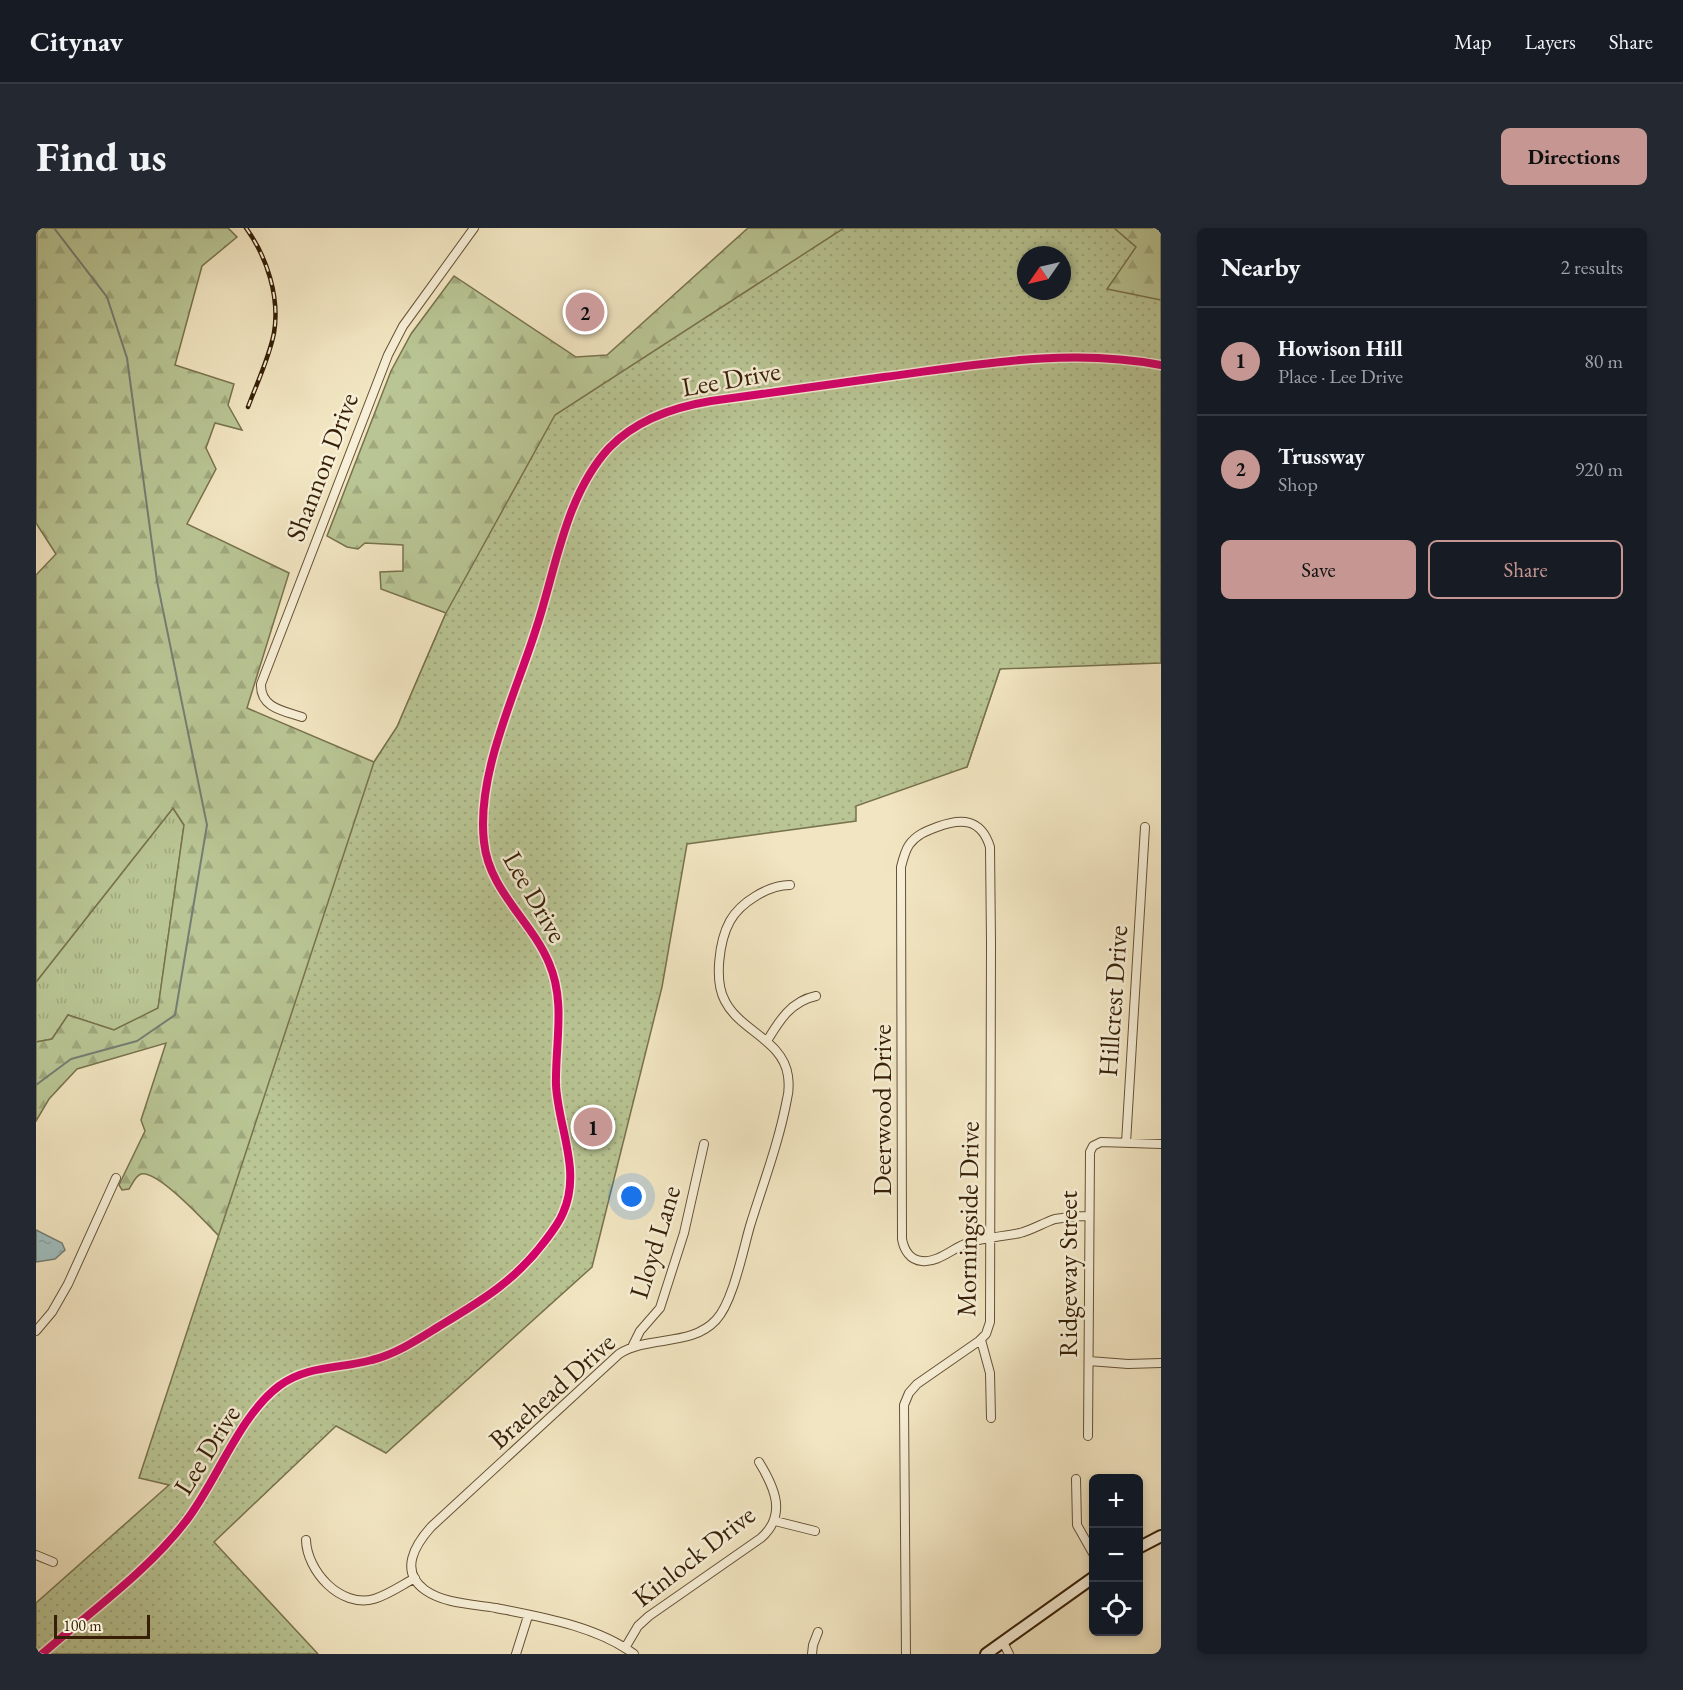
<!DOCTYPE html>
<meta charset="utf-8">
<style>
body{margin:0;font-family:"EB Garamond",serif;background:#242831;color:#f1f3f6}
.controls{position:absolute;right:18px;bottom:18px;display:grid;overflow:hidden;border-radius:9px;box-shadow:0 3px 9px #0003}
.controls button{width:54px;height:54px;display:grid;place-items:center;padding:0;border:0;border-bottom:2px solid #363941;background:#171b24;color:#f1f3f6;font:30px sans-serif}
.compass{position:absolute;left:981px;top:18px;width:54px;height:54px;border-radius:50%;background:#171b24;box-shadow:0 3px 9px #0003;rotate:236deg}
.scale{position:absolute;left:18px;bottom:15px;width:96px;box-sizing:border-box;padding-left:6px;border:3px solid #361f06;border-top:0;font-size:16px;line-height:21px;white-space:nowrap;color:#361f06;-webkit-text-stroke:4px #f7efd7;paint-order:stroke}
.you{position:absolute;left:596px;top:969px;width:21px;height:21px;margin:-15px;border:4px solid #fff;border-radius:50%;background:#1a73e8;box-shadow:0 0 0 9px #1a73e833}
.badge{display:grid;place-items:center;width:39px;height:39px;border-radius:50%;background:#c59692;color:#111;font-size:20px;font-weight:700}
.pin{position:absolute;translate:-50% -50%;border:3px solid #fff;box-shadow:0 2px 6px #0006}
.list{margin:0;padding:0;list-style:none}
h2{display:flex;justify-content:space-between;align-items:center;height:78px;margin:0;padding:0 24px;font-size:26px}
h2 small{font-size:20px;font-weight:400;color:#9ea1a6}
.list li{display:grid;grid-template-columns:39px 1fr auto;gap:18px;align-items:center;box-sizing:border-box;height:108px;padding:0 24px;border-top:2px solid #363941}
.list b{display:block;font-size:22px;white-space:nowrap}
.list p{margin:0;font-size:20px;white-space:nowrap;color:#9ea1a6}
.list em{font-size:20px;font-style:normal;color:#9ea1a6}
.actions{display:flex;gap:12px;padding:18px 24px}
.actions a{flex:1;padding:14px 0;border:2px solid #c59692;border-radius:9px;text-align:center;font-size:21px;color:#c59692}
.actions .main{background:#c59692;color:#111}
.icon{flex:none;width:33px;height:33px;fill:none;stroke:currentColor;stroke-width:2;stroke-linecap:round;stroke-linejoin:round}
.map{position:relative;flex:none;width:1125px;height:1426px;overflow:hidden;border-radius:9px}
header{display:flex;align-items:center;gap:36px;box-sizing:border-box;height:84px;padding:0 30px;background:#171b24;border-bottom:2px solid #363941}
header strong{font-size:28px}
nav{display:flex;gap:33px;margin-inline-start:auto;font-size:21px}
.intro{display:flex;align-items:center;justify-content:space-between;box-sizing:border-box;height:144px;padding:0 36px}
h1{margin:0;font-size:42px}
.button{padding:15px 27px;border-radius:9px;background:#c59692;color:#111;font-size:21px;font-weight:700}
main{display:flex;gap:36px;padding:0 36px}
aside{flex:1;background:#171b24;border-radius:9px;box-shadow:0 3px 9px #0003}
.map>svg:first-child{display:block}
.grass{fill:url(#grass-tufts);stroke:#78724d;stroke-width:1.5}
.forest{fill:url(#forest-firs);stroke:#78724d;stroke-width:1.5;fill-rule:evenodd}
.park{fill:url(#park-dots);stroke:#78724d;stroke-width:1.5;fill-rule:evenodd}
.water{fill:url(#water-ripples);stroke:#757e74;stroke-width:1.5}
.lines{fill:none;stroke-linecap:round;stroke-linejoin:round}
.stream{stroke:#757e74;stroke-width:2}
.minor-casing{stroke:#655135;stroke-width:10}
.secondary-casing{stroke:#361f06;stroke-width:14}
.minor{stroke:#f7efd7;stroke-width:8}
.secondary{stroke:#f7efd7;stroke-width:10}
.rail-casing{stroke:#361f06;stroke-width:4.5}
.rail{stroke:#f7efd7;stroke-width:2;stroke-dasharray:7;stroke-linecap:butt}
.cycleway-casing{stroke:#f7efd7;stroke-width:11}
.cycleway{stroke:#d6006c;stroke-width:8}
.labels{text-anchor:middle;stroke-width:5;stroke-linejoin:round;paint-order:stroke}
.street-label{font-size:27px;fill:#361f06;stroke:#f7efd7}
</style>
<header>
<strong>Citynav</strong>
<nav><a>Map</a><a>Layers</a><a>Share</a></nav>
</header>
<div class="intro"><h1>Find us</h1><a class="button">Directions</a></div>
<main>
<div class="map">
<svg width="1125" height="1426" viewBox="0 0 1125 1426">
<defs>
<pattern id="grass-tufts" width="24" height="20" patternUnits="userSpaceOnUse" patternTransform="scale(1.5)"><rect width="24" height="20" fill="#b9c594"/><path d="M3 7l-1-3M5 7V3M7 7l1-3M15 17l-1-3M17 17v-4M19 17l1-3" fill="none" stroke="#a0a97e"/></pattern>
<pattern id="forest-firs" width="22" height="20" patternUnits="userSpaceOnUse" patternTransform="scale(1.5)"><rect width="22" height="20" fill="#b9c594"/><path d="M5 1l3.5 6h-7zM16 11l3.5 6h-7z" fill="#a0a97e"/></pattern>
<pattern id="park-dots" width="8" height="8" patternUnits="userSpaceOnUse" patternTransform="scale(1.5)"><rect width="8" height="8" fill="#b9c594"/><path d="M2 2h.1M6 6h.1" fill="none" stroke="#a0a97e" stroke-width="1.8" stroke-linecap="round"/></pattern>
<pattern id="water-ripples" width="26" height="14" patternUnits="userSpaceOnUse" patternTransform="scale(1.5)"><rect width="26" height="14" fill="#9fbdbd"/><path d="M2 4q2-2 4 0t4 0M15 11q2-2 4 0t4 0" fill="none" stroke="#8aa2a1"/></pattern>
</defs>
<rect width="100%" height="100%" fill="#f2e6c2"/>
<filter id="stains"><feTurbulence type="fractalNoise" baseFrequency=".00333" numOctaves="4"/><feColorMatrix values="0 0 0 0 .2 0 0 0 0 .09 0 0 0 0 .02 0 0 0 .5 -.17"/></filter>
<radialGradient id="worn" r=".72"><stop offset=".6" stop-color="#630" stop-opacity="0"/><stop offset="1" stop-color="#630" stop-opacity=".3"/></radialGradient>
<!-- grass -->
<path class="grass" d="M137,580L148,597L122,781L78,802L32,787L16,811L0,814V754Z"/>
<!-- forest -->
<path class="forest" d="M1,0H192L201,9L166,38L139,137L198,156L192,177L206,202L179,195L170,220L180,241L151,296L253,345L211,480L338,534L361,499L410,385L345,361L344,344L367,343V317L329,315L322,321L311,319L291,308L355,143L375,106L418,48L540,129L571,127L712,0H1125V377L964,441L931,539L701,586L520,557L183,1008C170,995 122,942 105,946C99,948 96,957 93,961L86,962L83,957L109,903L105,892L130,815L41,841L13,871L0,893V814L16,811L32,787L78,802L122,780L148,597L137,580L0,754V347L20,326L0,295ZM990,27H1026V63H990Z"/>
<!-- park -->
<path class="park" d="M808,0H1078L1100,19L1071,61L1125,72V435L964,441L931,539L820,578V593L651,616L626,759L556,1039L350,1225L300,1198L178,1314L282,1426H0V1375L133,1257L103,1250L338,534L361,499L410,385L519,187ZM990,27H1026V63H990Z"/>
<!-- water -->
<path class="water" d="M0,1002L26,1015L29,1022L19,1031L0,1034Z"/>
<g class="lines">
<!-- stream -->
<path class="stream" d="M0,857L35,831L101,813L139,787L171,597L121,353L91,130L71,69L18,0"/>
<!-- minor casing -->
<g class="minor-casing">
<path id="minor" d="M266,489C248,483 224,480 225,456L352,127L367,98L438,0
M731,813C743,793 755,773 780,768
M1090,915L1109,599
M0,1103L16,1084L32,1056L80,950
M945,1112L954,1145L955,1190
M597,1117L604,1103L624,1080L648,1005L668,916
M1053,1133L1092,1136L1125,1135
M1052,1208L1054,924L1057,918L1065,914L1125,916
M1040,1251L1041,1297L1058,1327
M739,1293L779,1303
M270,1312C271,1343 304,1380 338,1371C352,1367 366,1357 379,1350
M0,1327L17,1334
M967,1414L973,1426
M589,1420L602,1398L613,1388L725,1310C751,1287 739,1260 723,1234
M6,1426C54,1384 112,1343 150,1293C181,1253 203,1188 243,1158C271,1137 304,1141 336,1132C360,1126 381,1112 402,1099C445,1073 478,1054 509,1013C516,1004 523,995 527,985C546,943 522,899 520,857C519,816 530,774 513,735C495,692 453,663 448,614C440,546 480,465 500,401C520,341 529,268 573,220C600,192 638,179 675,173C733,165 790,157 848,149C940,137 1032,119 1125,137
M480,1426L492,1388
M598,1426C560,1398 505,1389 460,1380C437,1376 409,1376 389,1362C363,1343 379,1317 395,1299L583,1126C613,1107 655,1119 680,1092C697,1074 707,1022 714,998C727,956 743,914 751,871C753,864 753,856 752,848C747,812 704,803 689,773C678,753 683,713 694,693C704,675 732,657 754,657
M776,1426L777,1417L782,1404
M870,1426L868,1177L873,1165L881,1156L943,1113L950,1106L954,1094L955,715L954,619C945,590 925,590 901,599C890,603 880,607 873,617C869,623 867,631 865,639L866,1011C868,1022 874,1032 886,1033C901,1035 916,1021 929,1016C947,1009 966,1009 984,1005C996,1002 1007,995 1019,991C1030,989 1041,988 1052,988"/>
</g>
<!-- secondary casing -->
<g class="secondary-casing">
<path id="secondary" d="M1102,1320L1125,1308
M950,1426L1058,1349"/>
</g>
<!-- minor -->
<use href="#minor" class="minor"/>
<!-- secondary -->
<use href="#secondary" class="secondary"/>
<!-- rail casing -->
<g class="rail-casing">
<path id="rail" d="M210,0C231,29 244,69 238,105C233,130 221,155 212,179"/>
</g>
<!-- rail -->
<use href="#rail" class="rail"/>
<!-- cycleway casing -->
<g class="cycleway-casing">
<path id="cycleway" d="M6,1426C54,1384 112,1343 150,1293C181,1253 203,1188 243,1158C271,1137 304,1141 336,1132C360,1126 381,1112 402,1099C445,1073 478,1054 509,1013C516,1004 523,995 527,985C546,943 522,899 520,857C519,816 530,774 513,735C495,692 453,663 448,614C440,546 480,465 500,401C520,341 529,268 573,220C600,192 638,179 675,173C733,165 790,157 848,149C940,137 1032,119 1125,137"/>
</g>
<!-- cycleway -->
<use href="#cycleway" class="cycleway"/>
</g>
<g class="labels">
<!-- street labels -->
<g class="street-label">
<text transform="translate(695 151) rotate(-10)" y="9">Lee Drive</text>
<text transform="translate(286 239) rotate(-69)" y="9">Shannon Drive</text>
<text transform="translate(499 669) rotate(60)" y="9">Lee Drive</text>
<text transform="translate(1077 773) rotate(-86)" y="9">Hillcrest Drive</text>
<text transform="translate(846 882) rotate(-90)" y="9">Deerwood Drive</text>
<text transform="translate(932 991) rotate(-89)" y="9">Morningside Drive</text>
<text transform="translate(619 1014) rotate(-73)" y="9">Lloyd Lane</text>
<text transform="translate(1032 1046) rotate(-90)" y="9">Ridgeway Street</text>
<text transform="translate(516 1163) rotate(-42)" y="9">Braehead Drive</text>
<text transform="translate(171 1222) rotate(-58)" y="9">Lee Drive</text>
<text transform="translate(658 1328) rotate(-38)" y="9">Kinlock Drive</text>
</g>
</g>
<rect width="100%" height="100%" filter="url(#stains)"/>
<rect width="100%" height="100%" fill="url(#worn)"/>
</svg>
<div class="controls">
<button>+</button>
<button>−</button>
<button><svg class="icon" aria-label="locate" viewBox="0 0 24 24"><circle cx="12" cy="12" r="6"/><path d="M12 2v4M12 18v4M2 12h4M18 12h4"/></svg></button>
</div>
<svg class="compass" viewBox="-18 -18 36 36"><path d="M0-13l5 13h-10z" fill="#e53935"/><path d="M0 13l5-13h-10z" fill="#9ea1a6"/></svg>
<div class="scale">100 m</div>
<div class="you"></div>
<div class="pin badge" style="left:557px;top:899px">1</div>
<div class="pin badge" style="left:549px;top:84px">2</div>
</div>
<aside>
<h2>Nearby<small>2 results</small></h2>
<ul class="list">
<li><span class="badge">1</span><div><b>Howison Hill</b><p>Place · Lee Drive</p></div><em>80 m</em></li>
<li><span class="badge">2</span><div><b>Trussway</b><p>Shop</p></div><em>920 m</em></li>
</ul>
<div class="actions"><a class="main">Save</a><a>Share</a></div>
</aside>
</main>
